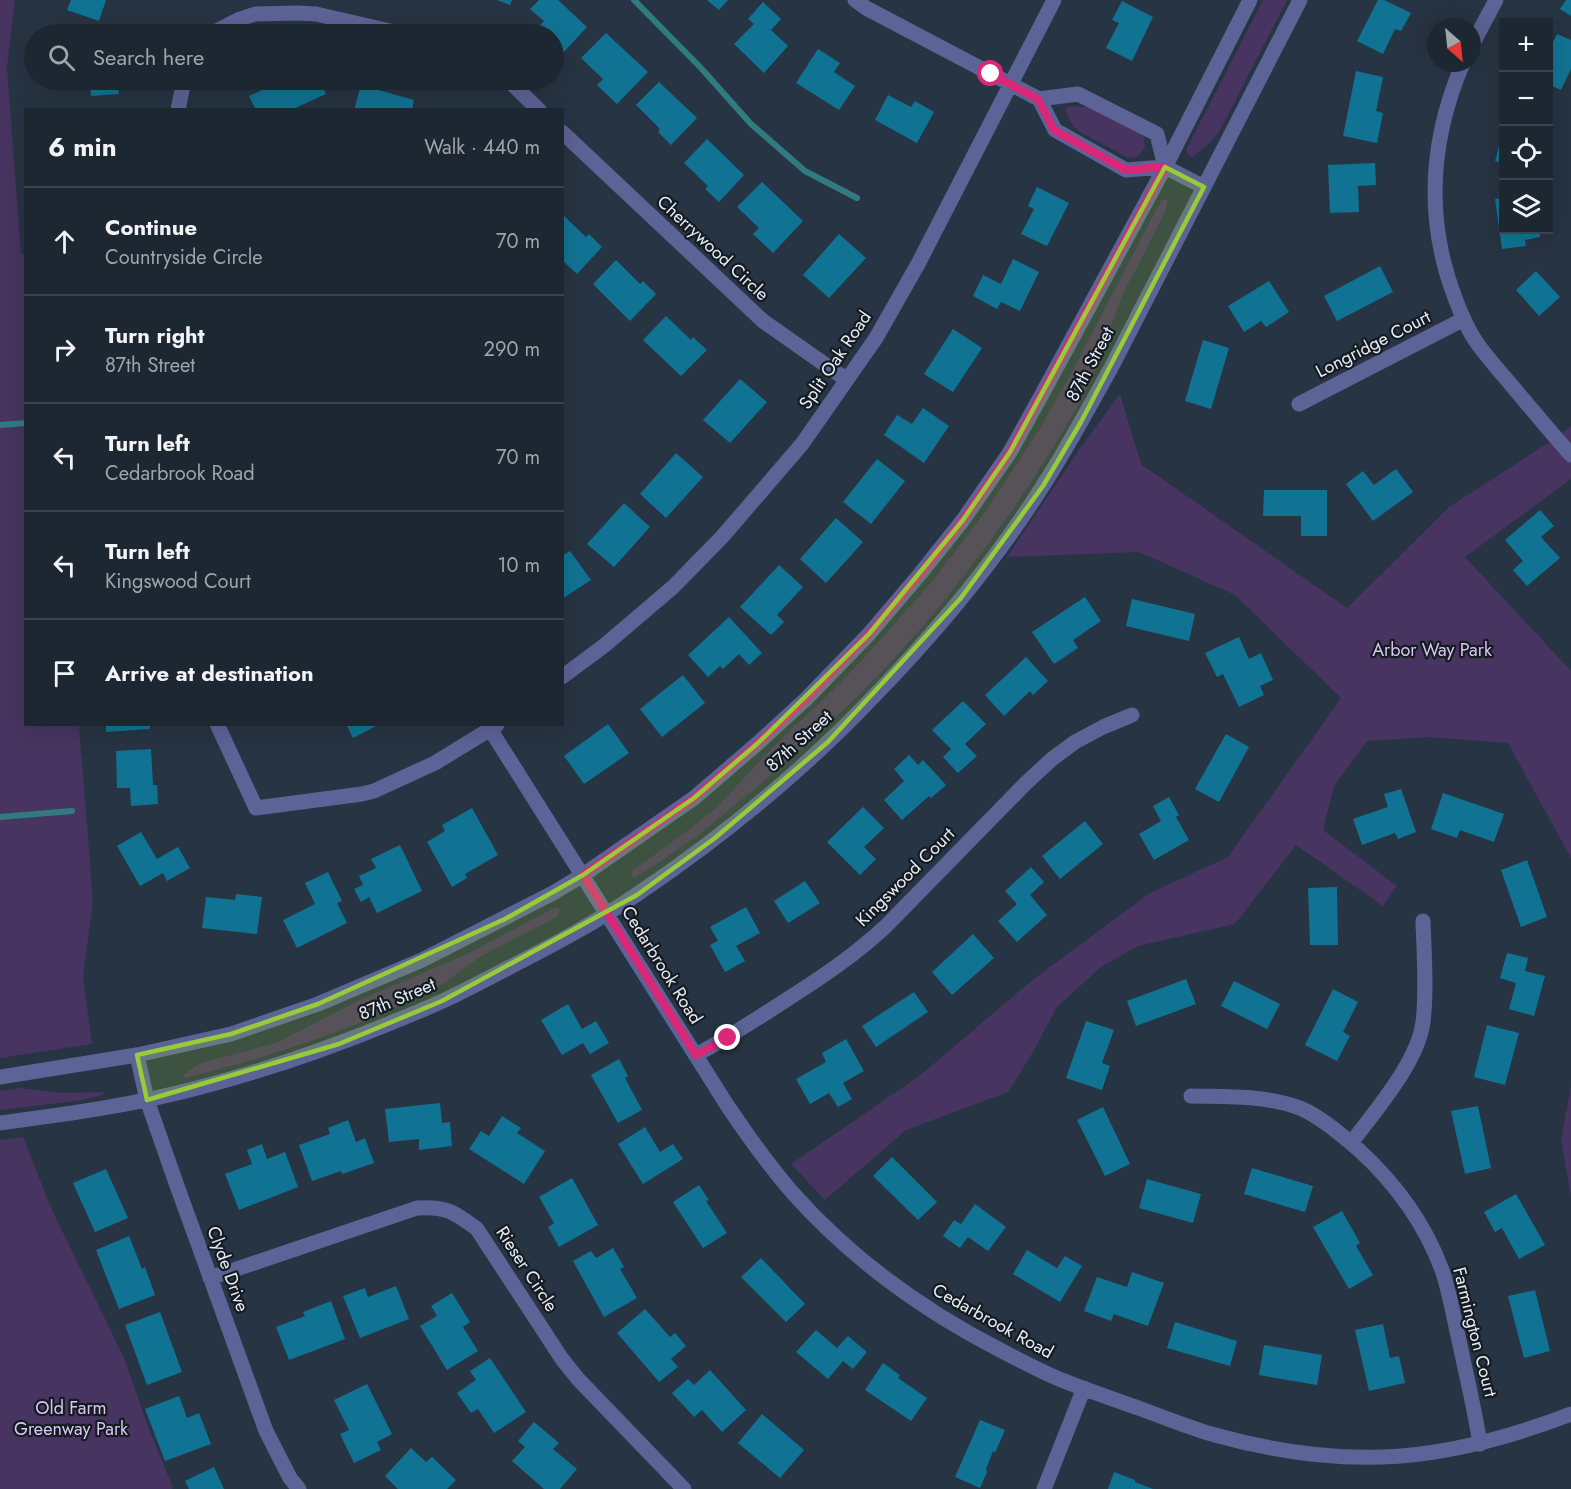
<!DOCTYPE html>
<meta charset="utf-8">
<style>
body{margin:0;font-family:Jost,sans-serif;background:#2a333e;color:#f1f3f6}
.controls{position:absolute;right:18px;top:18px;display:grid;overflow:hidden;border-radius:0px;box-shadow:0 6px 24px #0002}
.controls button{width:54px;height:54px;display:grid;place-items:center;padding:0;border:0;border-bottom:2px solid #3b444d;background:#1d2732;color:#f1f3f6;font:30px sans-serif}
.compass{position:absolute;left:1427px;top:18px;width:54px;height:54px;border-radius:50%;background:#1d2732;box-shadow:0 6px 24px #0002;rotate:153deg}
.stop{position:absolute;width:18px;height:18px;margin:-14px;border:4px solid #db2777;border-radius:50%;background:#fff}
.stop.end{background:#db2777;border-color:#fff;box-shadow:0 2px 6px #0008}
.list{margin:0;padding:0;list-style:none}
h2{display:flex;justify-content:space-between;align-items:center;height:78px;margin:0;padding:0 24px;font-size:26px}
h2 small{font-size:20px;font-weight:400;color:#a0a5ac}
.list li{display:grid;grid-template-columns:39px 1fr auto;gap:18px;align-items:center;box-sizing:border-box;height:108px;padding:0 24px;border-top:2px solid #3b444d}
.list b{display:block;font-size:22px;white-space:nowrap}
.list p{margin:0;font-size:20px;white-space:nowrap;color:#a0a5ac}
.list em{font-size:20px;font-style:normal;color:#a0a5ac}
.icon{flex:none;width:33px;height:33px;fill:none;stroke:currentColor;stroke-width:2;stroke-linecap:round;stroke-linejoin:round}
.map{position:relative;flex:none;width:1571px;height:1489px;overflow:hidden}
.search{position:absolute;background:#1d2732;box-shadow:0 6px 24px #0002;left:24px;top:24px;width:540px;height:66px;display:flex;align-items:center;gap:15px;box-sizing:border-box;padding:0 21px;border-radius:33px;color:#a0a5ac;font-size:22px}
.panel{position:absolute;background:#1d2732;box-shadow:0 6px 24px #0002;left:24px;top:108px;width:540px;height:618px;border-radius:0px}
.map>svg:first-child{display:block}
.green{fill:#473460}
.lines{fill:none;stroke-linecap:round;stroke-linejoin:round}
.stream{stroke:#317b80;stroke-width:6}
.building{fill:#117394}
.minor{stroke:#5c6396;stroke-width:15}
.route{stroke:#db2777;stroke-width:8}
.marked{fill:#97cc39;fill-opacity:0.2;stroke:#97cc39;stroke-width:4.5;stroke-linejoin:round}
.labels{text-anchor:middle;stroke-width:4.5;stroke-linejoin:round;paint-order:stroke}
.street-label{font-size:18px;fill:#e5edf7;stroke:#161b22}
.park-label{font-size:18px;fill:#d7c7f2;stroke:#161b22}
</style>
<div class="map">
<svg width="1571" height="1489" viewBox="0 0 1571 1489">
<rect width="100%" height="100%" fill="#273443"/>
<!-- green -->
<path class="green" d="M0,0H15L7,68L21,254H26V724L79,725L93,901L83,977L92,1044L0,1058Z
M1263,0H1287L1221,128L1213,140L1193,157L1189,156L1187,153V148Z
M1068,106L1087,107L1139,133L1144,137L1145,148L1138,156L1129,158L1080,132L1074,127L1065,111Z
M1164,199L1167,200V206L1165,212C1155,231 1146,250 1136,269C1131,279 1124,290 1120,301C1108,335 1098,370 1080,402C1023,503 945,609 863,691C817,737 767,779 717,820C694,839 668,856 643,873L634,878L631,874L632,871L687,831L716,808L774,746L833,690L861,661L930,584L987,509L1042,425L1075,366L1157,208L1161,201Z
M1120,394L1141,464L1347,608L1449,507L1559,436L1571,426V479L1465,557L1571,671V858L1508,743L1429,737L1367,741L1334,786L1323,830L1397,886L1383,906L1296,845L1235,924L1138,946L1101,967L1057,1007L1033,1052L1008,1092L906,1130L825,1200L791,1164L918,1077L1035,978L1150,893L1228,857L1341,698L1235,595L1139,552L1007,557L1078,451Z
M554,908H558L560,912L557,917C532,930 505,943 480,957C464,967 451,980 435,988C356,1029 270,1057 185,1078L182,1076L200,1063L276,1043L360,1000L469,953Z
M1571,1086V1196L1561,1140Z
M19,1088L63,1093L104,1092V1094L100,1096L76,1101L0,1110V1091Z
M23,1137L52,1210L124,1358L149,1429L171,1483L172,1489H0V1140Z"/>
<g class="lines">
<!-- stream -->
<path class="stream" d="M634,0L701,68L751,124L805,171L857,198
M0,425L26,423
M0,817L72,811"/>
</g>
<!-- building -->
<path class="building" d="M71,0H106L99,21L67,10Z
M497,0H512L510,5Z
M539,0H558L587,27L563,53L554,44V34H543L537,29L544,21L530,9Z
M707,0H728L719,10Z
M1378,0H1384L1411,13L1401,31L1395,29L1383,54L1357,41Z
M1566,0H1571V16L1560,9Z
M1122,1L1153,17L1132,61L1106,48L1119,23L1112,20Z
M763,2L781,19L771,30L788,46L764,73L734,44L754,24L748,19Z
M606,33L648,72L617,104L597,85L603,79L581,58Z
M1557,34L1571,40V69L1561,90L1548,84V52Z
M818,49L840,63L834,72L855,86L839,110L796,83Z
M1356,71L1383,77L1376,111L1383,113L1377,143L1343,136Z
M69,80H117L119,94L91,96L90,83L69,85Z
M284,80L288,87L303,80H319L326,94L291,110H256L249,96Z
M659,82L697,118L671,145L658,132L660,129L636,105Z
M361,85L414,100L412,110H354Z
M888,95L911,107L915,101L934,112L917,143L875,120Z
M1503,131H1504V163L1495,161Z
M707,139L744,175L719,202L705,189L708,186L684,163Z
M1375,163L1376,185L1358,186L1359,212L1330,213L1328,165Z
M762,182L803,221L773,253L753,234L759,228L737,207Z
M1037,187L1069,203L1047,246L1021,234L1034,209L1028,206Z
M1504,198V230H1539L1540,237L1525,240L1526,246L1502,249L1495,199Z
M562,214L586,237L589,234L602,247L577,274L562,260Z
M839,234L866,258L829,298L803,275Z
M1013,259L1039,272L1020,311L1001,302L997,309L973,296L983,275L1001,284Z
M616,260L640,284L643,281L656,294L630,321L593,284Z
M1380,266L1393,292L1337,321L1324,296Z
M1536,271L1560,297L1539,316L1516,290Z
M1269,281L1289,312L1266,327L1261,321L1244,332L1228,306Z
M666,316L691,340L693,337L707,350L681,376L643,340Z
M953,329L982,348L953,392L924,374Z
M1203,340L1229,348L1211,409L1185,401Z
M740,379L767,402L730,443L703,420Z
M923,408L949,426L924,463L884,435L897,415L912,424Z
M676,453L703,477L666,518L640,494Z
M877,459L905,481L871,524L843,502Z
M1396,469L1413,492L1373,521L1346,484L1363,471L1374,485Z
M1264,490H1327V536H1301V516H1263Z
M624,503L650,527L614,567L587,544Z
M1540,510L1554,526L1541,537L1560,558L1527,586L1513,570L1523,561L1505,540Z
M836,518L863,542L826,583L800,559Z
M570,551L591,580L562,599V556Z
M779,565L803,587L777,615L784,622L771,635L740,607Z
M1085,597L1101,621L1073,640L1078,648L1054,664L1032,632Z
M1132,599L1195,614L1189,641L1126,626Z
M729,617L762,653L749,665L739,654L723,669L720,666L708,677L688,655Z
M1239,637L1249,659L1261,653L1273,680L1260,686L1264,695L1239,707L1223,674L1217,677L1205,653Z
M1026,657L1048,681L1033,695L1030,691L1004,716L985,695Z
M683,675L705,703L662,737L640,709Z
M963,701L986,724L965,744L977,756L958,773L943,757L951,749L932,730Z
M106,724H150V729L106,732Z
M346,724H380L353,738Z
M608,724L629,753L584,784L564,756Z
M1226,734L1249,747L1219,802L1195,789Z
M151,749L153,785H157L158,804L131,806L130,788H117L116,751Z
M909,755L918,765L923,760L946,785L931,798L929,796L902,820L884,800L904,781L894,769Z
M1401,789L1416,832L1398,839L1395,833L1362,845L1353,819L1388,807L1384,794Z
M1443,793L1504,814L1494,842L1460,830L1457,838L1431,829Z
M1169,797L1179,815L1176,817L1189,840L1154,860L1139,834L1161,821L1153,806Z
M863,807L884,828L864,847L876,859L860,875L827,842Z
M472,808L498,855L465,874L467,878L452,887L427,842L445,831L442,825Z
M1085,821L1103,844L1060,879L1042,856Z
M141,832L157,859L178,847L190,868L167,881L163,873L140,886L117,846Z
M400,845L422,891L377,913L369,897L361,902L354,889L363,885L359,876L376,868L371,859Z
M1527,860L1547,917L1521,927L1501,870Z
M1031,867L1044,882L1030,895L1047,915L1017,942L998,921L1017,904L1005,891Z
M328,872L342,901L337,903L347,923L297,948L283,920L315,904L305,883Z
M805,881L820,903L788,923L774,901Z
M1337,887L1338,945H1310L1308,888Z
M236,894L262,897L257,934L202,928L206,897L235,900Z
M746,907L760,933L736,946L745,961L725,972L710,945L718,941L710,927Z
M973,934L994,958L952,995L932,972Z
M1507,953L1528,958L1525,971L1545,976L1534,1016L1509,1009L1516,983L1500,978Z
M1186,979L1196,1004L1136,1026L1127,1001Z
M1234,981L1280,1004L1267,1029L1221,1006Z
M1333,989L1358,1002L1343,1032L1350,1036L1337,1061L1305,1045Z
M914,992L928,1012L876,1047L862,1026Z
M568,1004L582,1029L596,1021L609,1043L590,1054L583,1043L562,1055L541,1020Z
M1086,1021L1114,1030L1102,1063L1110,1066L1102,1090L1066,1078Z
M1487,1025L1519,1033L1505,1085L1474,1077Z
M846,1039L864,1071L843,1083L852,1099L838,1107L829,1093L810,1104L796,1079L826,1062L822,1053Z
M619,1059L628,1076L625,1078L642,1110L618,1123L591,1075Z
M440,1103L442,1123L450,1122L452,1146L419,1150V1139L389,1142L385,1109Z
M1478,1106L1491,1168L1465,1174L1451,1111Z
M1103,1107L1130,1164L1105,1176L1077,1120Z
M502,1116L521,1128L517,1133L545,1151L524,1184L469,1149L481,1131L489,1136Z
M348,1120L356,1142L365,1138L374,1163L342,1174L341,1171L312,1181L299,1145L330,1134L328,1128Z
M645,1127L660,1152L673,1144L683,1159L643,1184L618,1144Z
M262,1144L267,1159L285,1152L298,1187L239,1210L225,1174L252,1164L247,1150Z
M892,1157L937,1202L918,1220L873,1176Z
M1252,1168L1313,1186L1305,1212L1244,1194Z
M106,1169L128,1218L95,1232L73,1183Z
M572,1178L598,1225L559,1247L548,1227L554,1223L539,1197Z
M1147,1179L1201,1194L1193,1223L1139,1208Z
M699,1185L709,1200L706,1201L727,1233L703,1248L673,1202Z
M1516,1194L1545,1245L1519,1259L1502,1228L1495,1232L1484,1212Z
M975,1204L1006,1227L988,1251L968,1237L960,1248L943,1236L954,1220L961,1224Z
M1342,1211L1360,1243L1356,1246L1373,1275L1349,1289L1313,1227Z
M129,1236L142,1269L145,1267L155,1295L119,1309L96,1250Z
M613,1248L624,1267L620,1269L637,1298L604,1317L573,1261L591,1251L596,1258Z
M1027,1250L1057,1268L1065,1256L1082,1266L1060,1302L1013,1274Z
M761,1258L805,1304L786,1322L741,1277Z
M1132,1272L1164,1283L1148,1326L1114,1314L1111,1321L1084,1311L1097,1277L1127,1287Z
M396,1286L409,1319L360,1338L343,1296L365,1288L368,1297Z
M1535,1290L1550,1351L1524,1358L1508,1296Z
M452,1293L470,1322L463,1327L478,1351L447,1370L420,1326L437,1316L431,1306Z
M331,1301L345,1339L289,1360L276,1327L305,1316L303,1312Z
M645,1309L670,1337L675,1333L686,1346L671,1359L678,1367L659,1382L617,1333Z
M160,1312L182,1372L147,1385L125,1325Z
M1175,1322L1237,1341L1230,1366L1167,1348Z
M1383,1324L1390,1358L1399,1356L1405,1383L1369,1391L1355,1330Z
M816,1330L837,1348L848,1336L867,1352L853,1369L843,1361L828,1379L796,1352Z
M1264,1345L1322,1355L1317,1385L1259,1375Z
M490,1358L526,1412L494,1433L478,1409L471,1413L457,1393L476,1380L470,1371Z
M883,1363L900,1375L898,1378L927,1398L911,1421L865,1390Z
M710,1370L746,1410L722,1432L702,1410L694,1417L672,1393L688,1379L694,1385Z
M367,1384L392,1434L377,1442L381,1450L354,1463L340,1434L349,1430L334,1400Z
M179,1396L187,1418L199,1413L211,1444L165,1461L145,1409Z
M762,1414L804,1450L780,1478L738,1443Z
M980,1420L1005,1430L995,1453L993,1451L986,1469L987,1472L980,1488L955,1477Z
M534,1422L559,1443L553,1449L577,1469L560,1489H544L512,1461L525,1447L518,1441Z
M411,1448L426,1462L432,1457L456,1480L447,1489H398L385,1476Z
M214,1467L224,1489H189L185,1481Z
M1114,1472L1135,1480V1482L1153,1489H1108Z"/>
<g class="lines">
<!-- minor -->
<path class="minor" d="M855,0L866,8L1039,99L1055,130L1126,170L1165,167L1204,187
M211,34L240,19L255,14L297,13L316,14L403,34
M1472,45L1496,0
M1463,63C1430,140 1425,219 1455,298C1461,314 1467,329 1477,343C1489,360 1504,376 1518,393C1535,413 1553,435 1571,455
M508,80L539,110
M1039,99L1078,94L1157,134L1165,167
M178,110L184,80
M562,132L763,321L847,380
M1299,404L1464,319
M562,677L605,645L673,587L722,537L802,444L876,338L918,264L1054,0
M217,724L256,808L362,794L374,791L435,763L497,725
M490,729L727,1105C747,1135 768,1164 791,1191C851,1259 922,1310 1002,1351C1021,1361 1040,1371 1059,1379C1086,1390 1114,1399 1141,1409C1166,1418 1190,1428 1215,1435C1269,1450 1326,1459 1382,1457C1447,1455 1511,1437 1571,1414
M137,1055L147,1100L176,1183L266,1431L290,1478L299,1489
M696,1055C727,1038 757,1019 786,1000C822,977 855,955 886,926L1025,784L1052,759L1075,742L1103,727L1132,715
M0,1077L137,1055L231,1034L318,1004L422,960L553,893L583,875L694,798L758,743L806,699L869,634L920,574L963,520L1010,452L1041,396L1165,167L1250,0
M1191,1096C1227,1097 1265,1095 1300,1108C1321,1117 1342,1135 1359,1150C1395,1183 1425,1224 1442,1270C1450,1293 1454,1320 1460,1345C1467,1378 1475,1411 1480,1444
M0,1123C67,1114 135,1105 201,1087C266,1070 330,1048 393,1022C410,1015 428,1008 445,1000C466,990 487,979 508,968C551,946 595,923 636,895C703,850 769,798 828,742C852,720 874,696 897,672C951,614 1002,551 1044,484C1068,447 1089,407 1111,368L1300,0
M1351,1143C1375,1111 1418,1062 1423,1022C1427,989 1424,954 1423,921
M210,1278L417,1208C446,1206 454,1212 477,1229L562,1359L578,1379L684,1489
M1044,1489L1084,1388"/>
</g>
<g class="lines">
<!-- route -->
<path class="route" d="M728,1038L696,1055L583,875L694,798L758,743L806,699L869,634L920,574L963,520L1010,452L1165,167L1126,170L1054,130L1038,99L991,74"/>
</g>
<!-- marked area -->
<path class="marked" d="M1165,167L1204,187L1081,422L1043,486L961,598L828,742L715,838L637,895L442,1001L339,1044L147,1100L137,1055L231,1034L318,1004L505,919L583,875L694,798L758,743L869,634L963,520L1010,452Z"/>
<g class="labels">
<!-- street labels -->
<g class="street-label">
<text transform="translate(713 248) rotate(43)" y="6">Cherrywood Circle</text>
<text transform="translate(1373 344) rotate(-27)" y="6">Longridge Court</text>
<text transform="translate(835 360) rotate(-56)" y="6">Split Oak Road</text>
<text transform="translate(1090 364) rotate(-62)" y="6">87th Street</text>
<text transform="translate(799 741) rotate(-42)" y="6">87th Street</text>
<text transform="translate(905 877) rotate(-45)" y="6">Kingswood Court</text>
<text transform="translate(662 965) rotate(58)" y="6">Cedarbrook Road</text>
<text transform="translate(397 999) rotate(-23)" y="6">87th Street</text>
<text transform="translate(228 1269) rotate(70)" y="6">Clyde Drive</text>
<text transform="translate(527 1269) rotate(57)" y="6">Rieser Circle</text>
<text transform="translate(993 1321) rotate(29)" y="6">Cedarbrook Road</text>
<text transform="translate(1475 1332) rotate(76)" y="6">Farmington Court</text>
</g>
<!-- park labels -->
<g class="park-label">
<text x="1432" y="656">Arbor Way Park</text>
<text x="71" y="1414">Old Farm<tspan x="71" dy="21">Greenway Park</tspan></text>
</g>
</g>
</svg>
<div class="controls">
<button>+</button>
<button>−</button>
<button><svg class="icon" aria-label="locate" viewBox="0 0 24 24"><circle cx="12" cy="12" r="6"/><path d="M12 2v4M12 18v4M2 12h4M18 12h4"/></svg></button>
<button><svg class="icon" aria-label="layers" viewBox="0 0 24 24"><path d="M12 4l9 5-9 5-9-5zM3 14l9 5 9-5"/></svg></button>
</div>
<svg class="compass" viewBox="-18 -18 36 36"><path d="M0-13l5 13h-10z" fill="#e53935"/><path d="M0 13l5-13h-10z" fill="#a0a5ac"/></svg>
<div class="stop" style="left:991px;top:74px"></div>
<div class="stop end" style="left:728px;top:1038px"></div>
<div class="search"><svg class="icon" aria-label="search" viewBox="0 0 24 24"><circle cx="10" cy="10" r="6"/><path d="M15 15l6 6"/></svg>Search here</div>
<section class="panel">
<h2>6 min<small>Walk · 440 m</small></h2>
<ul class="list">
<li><svg class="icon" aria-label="ahead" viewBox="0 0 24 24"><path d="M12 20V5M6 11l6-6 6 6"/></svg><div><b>Continue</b><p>Countryside Circle</p></div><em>70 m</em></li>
<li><svg class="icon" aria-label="right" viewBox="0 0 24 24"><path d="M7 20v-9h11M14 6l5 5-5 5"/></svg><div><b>Turn right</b><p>87th Street</p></div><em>290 m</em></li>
<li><svg class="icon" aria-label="left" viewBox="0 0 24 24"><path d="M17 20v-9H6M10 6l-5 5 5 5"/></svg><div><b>Turn left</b><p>Cedarbrook Road</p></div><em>70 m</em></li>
<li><svg class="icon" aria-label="left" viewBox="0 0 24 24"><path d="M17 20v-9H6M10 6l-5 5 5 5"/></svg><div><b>Turn left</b><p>Kingswood Court</p></div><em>10 m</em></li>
<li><svg class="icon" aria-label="arrive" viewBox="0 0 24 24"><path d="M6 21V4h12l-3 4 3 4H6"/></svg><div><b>Arrive at destination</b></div></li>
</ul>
</section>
</div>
